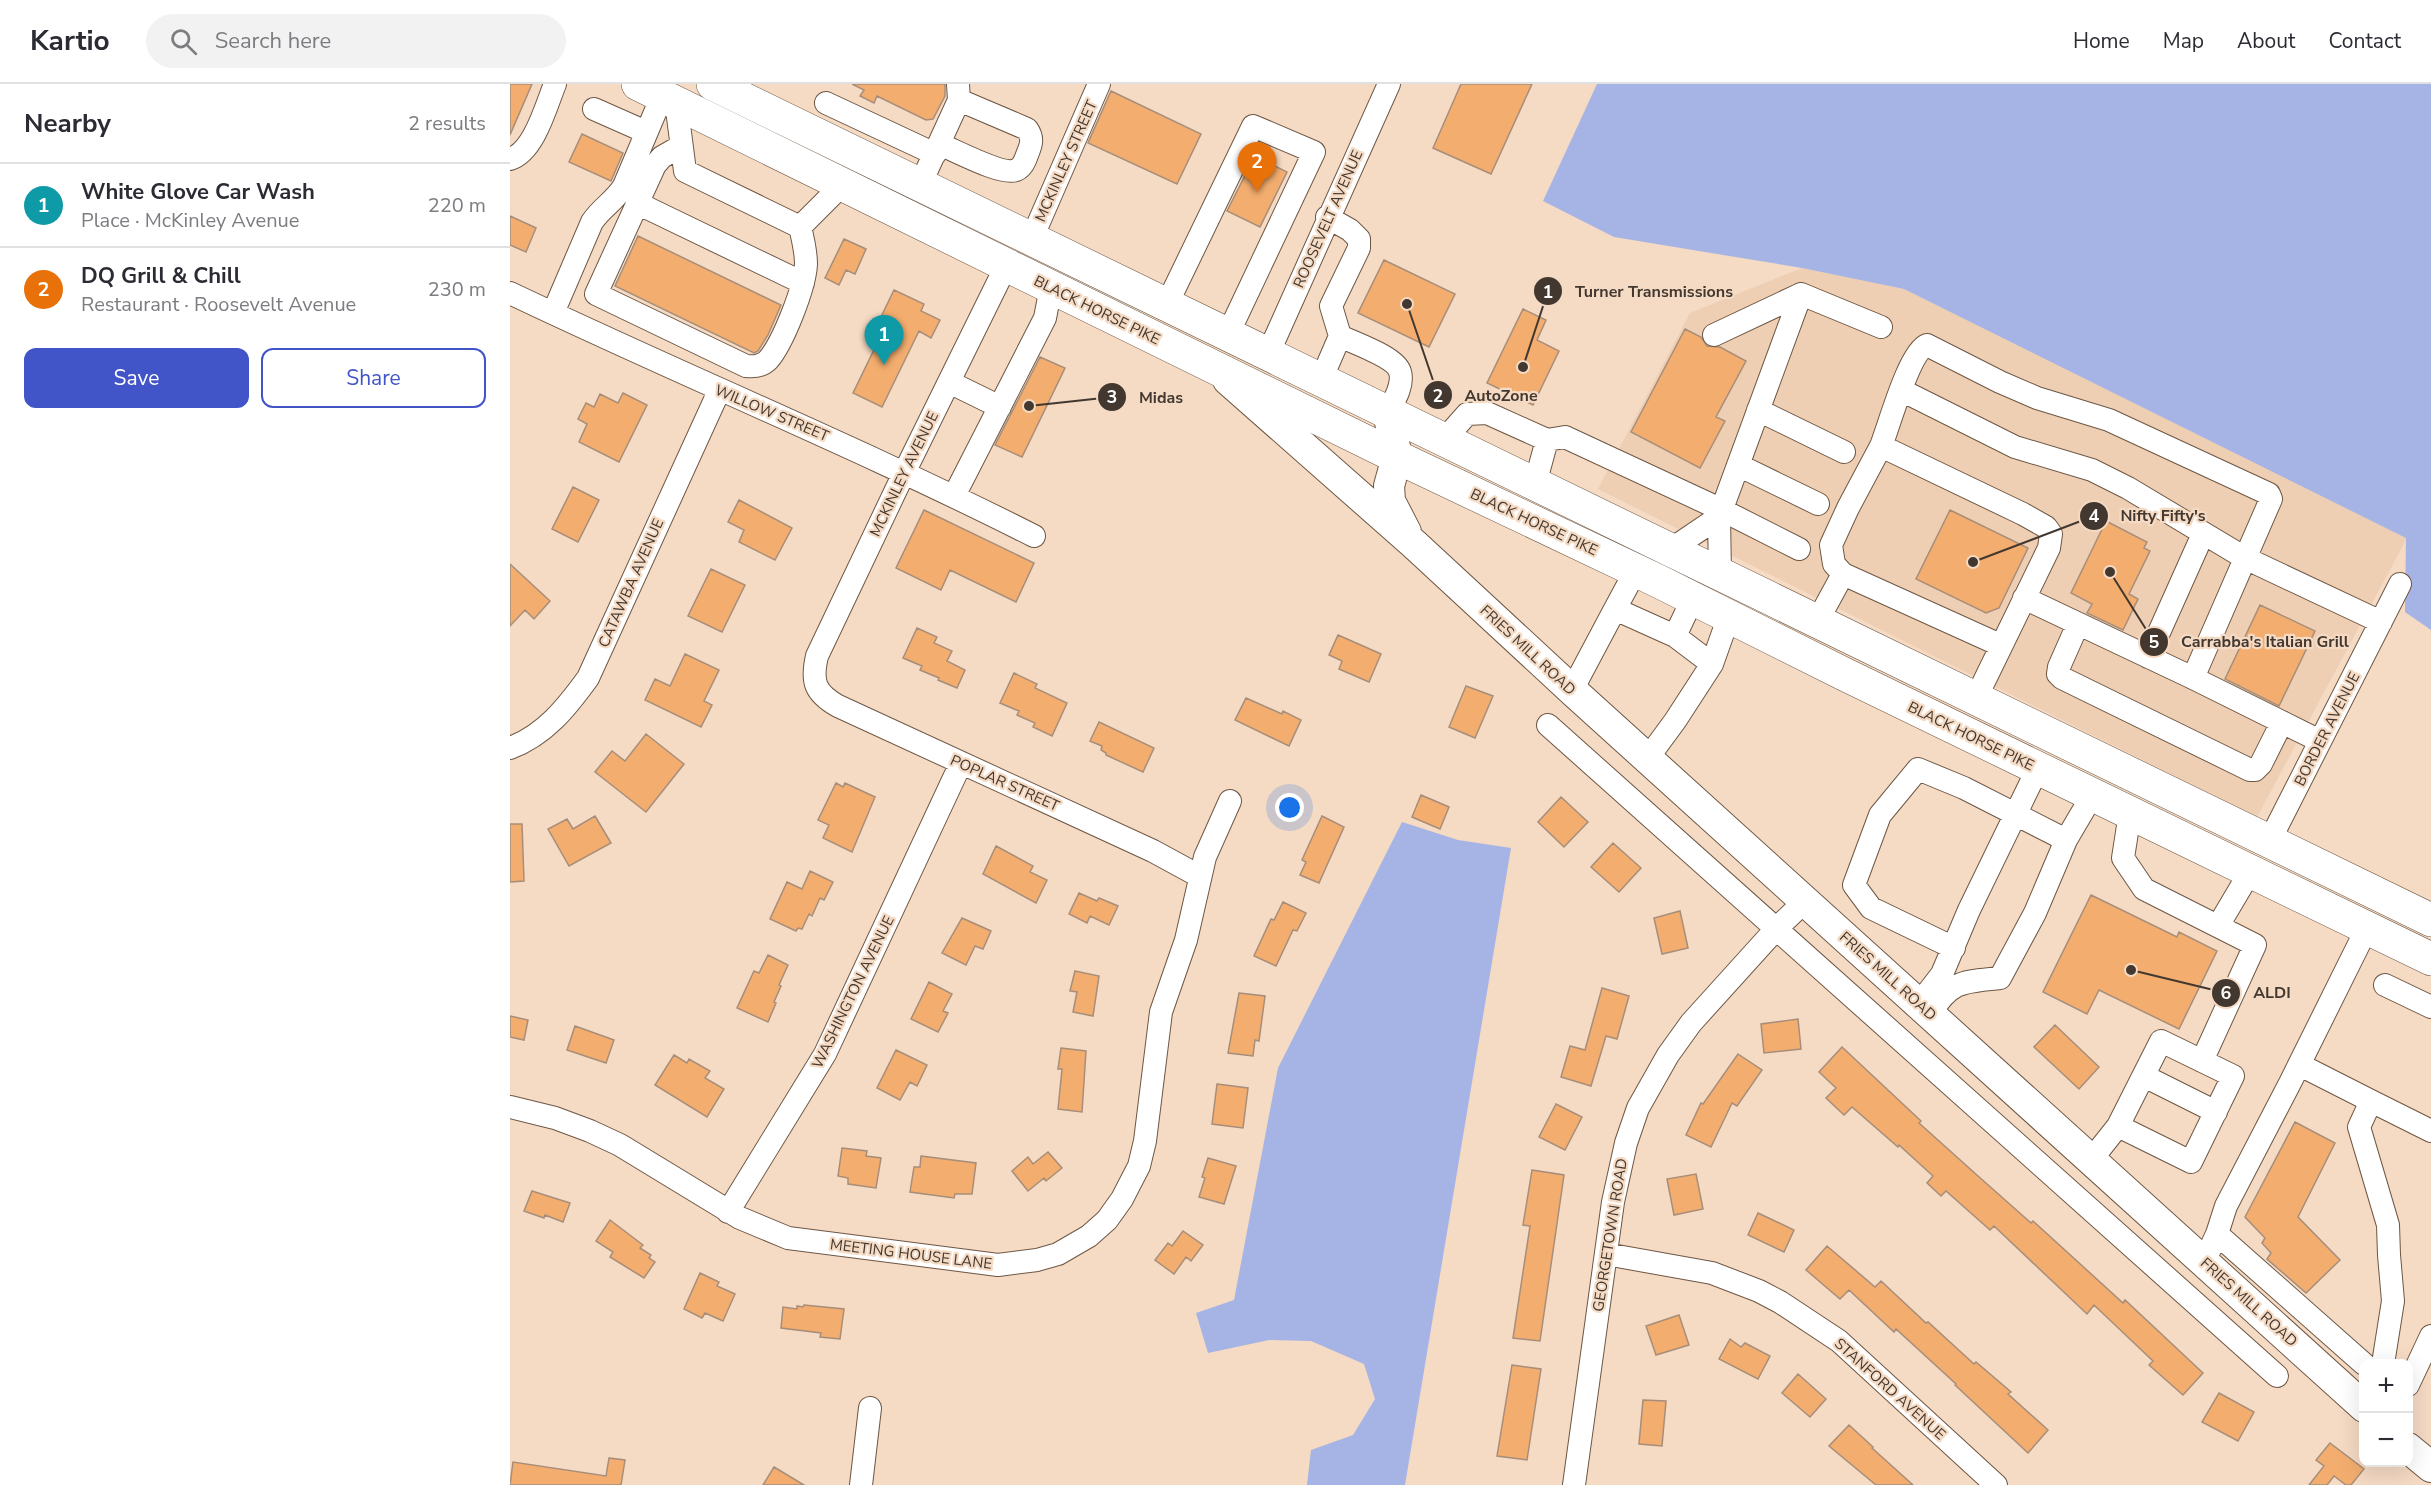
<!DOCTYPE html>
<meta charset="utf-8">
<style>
body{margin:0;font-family:"Nunito Sans",sans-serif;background:#f2f2f3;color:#2b2b33}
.controls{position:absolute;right:18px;bottom:18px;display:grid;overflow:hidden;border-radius:12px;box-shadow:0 6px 24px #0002}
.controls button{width:54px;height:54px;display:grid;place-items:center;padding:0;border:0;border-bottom:2px solid #e1e1e2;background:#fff;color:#2b2b33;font:30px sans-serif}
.you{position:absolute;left:780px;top:724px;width:21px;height:21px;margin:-15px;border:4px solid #fff;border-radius:50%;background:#1a73e8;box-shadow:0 0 0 9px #1a73e833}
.badge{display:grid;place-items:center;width:39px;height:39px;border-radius:50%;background:#4154c8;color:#fff;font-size:20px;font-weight:700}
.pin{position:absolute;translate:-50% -50px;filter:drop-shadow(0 2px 3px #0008)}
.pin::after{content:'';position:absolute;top:32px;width:21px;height:18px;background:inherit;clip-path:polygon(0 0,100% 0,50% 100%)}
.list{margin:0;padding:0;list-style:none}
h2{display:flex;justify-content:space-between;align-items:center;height:78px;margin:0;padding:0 24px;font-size:26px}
h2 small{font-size:20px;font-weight:400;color:#7c7c81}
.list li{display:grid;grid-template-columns:39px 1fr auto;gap:18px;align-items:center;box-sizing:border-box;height:84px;padding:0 24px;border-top:2px solid #e1e1e2}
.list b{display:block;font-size:22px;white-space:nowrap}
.list p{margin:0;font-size:20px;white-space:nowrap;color:#7c7c81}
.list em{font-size:20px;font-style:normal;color:#7c7c81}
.actions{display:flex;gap:12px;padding:18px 24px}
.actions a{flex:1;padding:14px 0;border:2px solid #4154c8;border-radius:12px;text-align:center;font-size:21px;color:#4154c8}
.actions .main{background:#4154c8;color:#fff}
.icon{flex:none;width:33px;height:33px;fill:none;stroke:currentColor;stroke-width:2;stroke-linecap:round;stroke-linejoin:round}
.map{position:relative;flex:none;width:1921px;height:1401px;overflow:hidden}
header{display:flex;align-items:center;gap:36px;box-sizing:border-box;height:84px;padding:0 30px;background:#fff;border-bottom:2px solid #e1e1e2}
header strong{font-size:28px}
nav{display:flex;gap:33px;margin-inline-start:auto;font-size:21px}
.search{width:420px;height:54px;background:#f2f2f3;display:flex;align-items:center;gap:15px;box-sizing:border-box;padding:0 21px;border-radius:33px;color:#7c7c81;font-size:22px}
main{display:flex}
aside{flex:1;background:#fff}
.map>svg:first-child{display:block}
.built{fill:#efcfb4}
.green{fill:#a5b4e4}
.building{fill:#f3ad6f;stroke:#a78e7a;stroke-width:1.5}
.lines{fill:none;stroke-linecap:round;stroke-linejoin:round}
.minor-casing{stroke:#6d5744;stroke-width:24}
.major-casing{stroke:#6d5744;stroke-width:32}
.highway-casing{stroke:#6d5744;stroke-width:34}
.minor{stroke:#fff;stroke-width:22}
.major{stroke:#fff;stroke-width:30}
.highway{stroke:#fff;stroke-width:33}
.labels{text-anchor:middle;stroke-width:4.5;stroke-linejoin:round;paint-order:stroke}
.street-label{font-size:15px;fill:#433830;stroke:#f5dac4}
.leader{fill:none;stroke:#433830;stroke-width:2}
.callout-dot{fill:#433830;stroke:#f5dac4;stroke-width:2}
.mark-label{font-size:18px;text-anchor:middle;font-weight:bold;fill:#fff}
.callout-label{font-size:16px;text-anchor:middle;font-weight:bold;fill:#433830;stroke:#f5dac4;stroke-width:4.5;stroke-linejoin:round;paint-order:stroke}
</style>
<header>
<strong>Kartio</strong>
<div class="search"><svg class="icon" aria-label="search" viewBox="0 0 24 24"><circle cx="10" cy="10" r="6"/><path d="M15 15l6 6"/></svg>Search here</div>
<nav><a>Home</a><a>Map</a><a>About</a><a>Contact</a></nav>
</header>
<main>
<aside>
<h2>Nearby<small>2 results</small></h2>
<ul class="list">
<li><span class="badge" style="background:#0f9aa8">1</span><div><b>White Glove Car Wash</b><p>Place · McKinley Avenue</p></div><em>220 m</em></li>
<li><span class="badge" style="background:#e8710a">2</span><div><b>DQ Grill &amp; Chill</b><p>Restaurant · Roosevelt Avenue</p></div><em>230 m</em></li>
</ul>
<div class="actions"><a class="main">Save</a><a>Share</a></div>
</aside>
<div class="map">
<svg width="1921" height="1401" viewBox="0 0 1921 1401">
<rect width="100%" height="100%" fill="#f5dac4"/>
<!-- built -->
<path class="built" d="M1292,184L1394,205L1897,454L1747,733L1088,405L1180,229Z"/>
<!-- green -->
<path class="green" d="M1087,0H1921V546L1895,528L1896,454L1394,205L1292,184L1104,153L1033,117Z
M892,738L948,756L1001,764L895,1401H797L801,1366L843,1351L865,1315L854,1280L801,1257L759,1256L698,1269L686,1229L724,1216L768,984Z"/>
<!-- building -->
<path class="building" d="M0,0H22L0,51Z
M342,0H435V12L423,35L416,36L367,12L364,19L350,12L354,6Z
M951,0H1022L981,90L923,64Z
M601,7L691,50L667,100L578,59Z
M72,50L113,69L101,97L59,78Z
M745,72L777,88L750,143L717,127Z
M0,132L26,144L16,168L0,161Z
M128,152L271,221L258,251L248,267L244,269L105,202Z
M334,155L356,165L345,190L336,186L329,201L315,194Z
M874,176L945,210L919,263L848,229Z
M384,206L414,220L411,227L430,236L421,254L409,247L372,323L343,309L376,241L369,237Z
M1013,225L1036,236L1027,256L1049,267L1023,321L977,299Z
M1175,245L1191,253L1197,262L1210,263L1236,277L1206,333L1215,337L1190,384L1121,348Z
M530,273L555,284L512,373L485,361Z
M113,309L137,321L109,378L69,358L77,340L68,335L76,319L84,323L90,310L108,319Z
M63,403L89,416L68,458L42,445Z
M229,416L282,444L265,476L229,458L234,446L218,438Z
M414,426L524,479L506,518L440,486L431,506L386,484Z
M1440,426L1518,464L1489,524L1476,529L1406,495Z
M1596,437L1637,458L1634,464L1640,467L1619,510L1628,515L1613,546L1577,529L1582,520L1561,509Z
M0,480L40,517L24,535L15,526L0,542Z
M201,485L235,501L212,548L178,532Z
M1750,521L1805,547L1769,622L1715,595Z
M407,544L427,553L424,559L442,567L437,577L455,586L447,604L428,596L429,594L410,586L412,582L393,574Z
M828,551L871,570L859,598L829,585L832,577L819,571Z
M175,570L209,586L194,617L202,621L191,643L135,616L145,595L160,602Z
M504,589L527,600L525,604L557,619L542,652L523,643L525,639L507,631L509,627L490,619Z
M956,602L983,612L965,654L939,643Z
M736,614L772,630L773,627L791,636L779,662L725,636Z
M589,638L644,664L633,688L596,671V669L591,666L592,662L580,657Z
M136,650L174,680L136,728L85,688L102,667L115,677Z
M326,699L333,703L335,699L365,713L342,768L313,754L319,741L308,736Z
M911,711L939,723L930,745L902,733Z
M1051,713L1078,738L1054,763L1028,738Z
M85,732L101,759L59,782L38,745L57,735L63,745Z
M812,732L834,743L809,799L790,791L796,778L792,776Z
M0,740H12L14,797L0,798Z
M1103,759L1131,784L1109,808L1081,783Z
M486,762L523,782L520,788L537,796L526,819L473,790Z
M300,787L323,798L314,816L310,814L302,832L299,830L292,845L288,844L286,847L260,835L277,798L292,805Z
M569,809L587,817L589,814L608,822L599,841L580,832L577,839L559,830Z
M1581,811L1667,853L1669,848L1707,867L1669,945L1589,906L1577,930L1533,908Z
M773,818L796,829L787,847L783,846L766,882L744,872L761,835L764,836Z
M1170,827L1178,864L1152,870L1144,834Z
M452,834L481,847L473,865L465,862L456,881L432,869Z
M258,871L278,881L269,901L271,902L264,918L266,919L258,938L227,924L244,887L249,889Z
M565,887L589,892L583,932L563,928L567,908L560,907Z
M419,898L442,910L433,927L438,929L428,948L401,935Z
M1092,904L1119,912L1107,955L1096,952L1081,1002L1051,993L1060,962L1075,966Z
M729,909L755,912L749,957L745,956L743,972L718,969Z
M0,932L18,936L14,956L0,953Z
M1288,935L1291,965L1254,969L1251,940Z
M1545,941L1589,983L1569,1005L1524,963Z
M65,942L104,956L96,979L57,966Z
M1332,963L1411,1037L1409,1039L1468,1092L1521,1139L1523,1137L1613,1219L1615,1216L1693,1289L1673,1311L1639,1281L1643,1277L1584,1221L1577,1230L1484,1142L1480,1146L1436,1107L1431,1112L1417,1099L1423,1092L1389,1061L1388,1063L1342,1023L1334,1031L1316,1014L1326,1004L1309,988Z
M551,964L576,967L572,1028L548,1025L552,985H548Z
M386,966L417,981L407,1002L400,998L390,1016L367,1004Z
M1228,970L1252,986L1227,1022L1222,1019L1201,1063L1176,1051L1191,1019L1193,1020Z
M164,971L177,979L179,975L200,987L195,994L214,1005L197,1033L145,1001Z
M707,1000L738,1004L733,1044L702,1040Z
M1046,1020L1072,1033L1055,1066L1029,1053Z
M1785,1038L1825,1059L1788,1133L1830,1176L1796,1209L1757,1175L1761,1169L1752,1159L1755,1154L1735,1133Z
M332,1064L357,1067L356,1072L371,1074L366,1104L338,1100V1094L328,1092Z
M538,1068L552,1084L536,1097L534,1094L518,1107L502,1087L518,1073L523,1080Z
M411,1072L466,1079L462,1110H445L444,1114L400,1108L404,1083H410Z
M698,1074L726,1082L714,1120L689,1113L695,1094L692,1093Z
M1022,1086L1054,1091L1030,1257L1003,1254L1020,1142L1013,1141Z
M1186,1090L1193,1125L1164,1131L1157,1095Z
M22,1107L60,1119L53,1138L35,1131L34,1134L14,1127Z
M1248,1129L1284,1146L1274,1168L1238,1151Z
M100,1136L133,1161L130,1164L141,1171L139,1174L145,1178L134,1194L100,1173L103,1168L86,1157Z
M673,1147L693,1161L681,1177L676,1173L664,1190L645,1176L658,1159L662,1162Z
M1317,1162L1365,1203L1371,1197L1416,1239L1418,1238L1464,1280L1466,1278L1501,1308L1498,1310L1538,1346L1518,1369L1445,1301L1446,1300L1386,1245L1384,1248L1339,1206L1330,1215L1296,1186Z
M190,1189L209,1198L207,1202L225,1210L213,1237L195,1229L192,1234L174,1225Z
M294,1221L334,1225L330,1255L310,1253L311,1249L271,1244L273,1223L287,1225V1222L293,1223Z
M1169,1231L1179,1261L1146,1271L1136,1242Z
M1220,1255L1231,1263L1235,1259L1260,1272L1248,1295L1209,1275Z
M1002,1281L1031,1285L1017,1376L987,1372Z
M1288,1290L1316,1315L1300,1333L1272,1309Z
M1709,1309L1744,1328L1728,1357L1692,1338Z
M1133,1316L1156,1317L1152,1362L1129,1360Z
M1339,1341L1363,1363L1362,1364L1403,1401H1366L1319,1362Z
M1820,1359L1854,1385L1841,1401H1836L1824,1392L1817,1401H1799L1814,1382L1806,1376Z
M99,1374L115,1376L111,1401H0L3,1378L96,1392Z
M264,1383L294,1401H253Z"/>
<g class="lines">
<!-- minor casing -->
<g class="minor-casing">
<path id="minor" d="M166,18L175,87L290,143
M316,19L425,70
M84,25L136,48
M429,60C445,66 492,92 506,86C512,84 515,77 517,71C521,61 524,55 517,45L449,16
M171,62L152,73L145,81L86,210L236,282C244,283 252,282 258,276C273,259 295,203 296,180C296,167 293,155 290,143
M0,75C24,68 36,22 45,0
M410,101L449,16L448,0
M127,119L293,199
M817,133L840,146L849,155V164L821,222L830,252
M290,143L332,101
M522,154L589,0
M496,182L394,389L307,572C301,598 305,609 328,622L643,767L689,792
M0,209C174,292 352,365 524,452
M657,220L743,42L804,68L718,250
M43,229L82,138C91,124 106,116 114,102L152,12
M1204,251L1291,210L1371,243
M758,270L879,0
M811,296L830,252C844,259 886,273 890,288C894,301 884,317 878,328
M439,298L490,323
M1391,306L1505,363L1582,386L1618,404L1735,474L1871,538
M1248,326L1334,368
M934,356L957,330L977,329L1037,356L1025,400
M1037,356L1055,353L1212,426L1289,465
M1371,362L1338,424L1321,461L1324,480L1333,490L1490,561
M1228,381L1308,420
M444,412L535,234L541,203
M1209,433L1291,210
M1160,466L1209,433L1210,490
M1126,486L1105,525L1165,552L1183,514
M1514,514L1683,594L1810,657
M1308,536L1333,490
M1568,540L1549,583L1548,590L1552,594L1740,686H1745L1751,680L1772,638
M1165,552L1202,580
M1638,573L1693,450
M1062,606L1105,525
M1466,614L1539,464L1541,450L1536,443L1513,430L1371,362C1379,342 1399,268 1417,261L1490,298L1527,314L1599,336L1759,410L1761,415L1683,594
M1038,641L1767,1292
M0,664C35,651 57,623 78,594L209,307
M1137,675L1165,637L1202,580L1219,532
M1620,729L1613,774L1634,805L1745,861L1692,977
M1759,758L1890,500
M1708,842L1740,788
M1444,864L1361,824L1344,801L1370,731L1408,685L1454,704L1556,756
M1875,901L1921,923
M1412,916L1432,890L1459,826L1528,684
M1420,930C1441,896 1453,898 1490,894L1525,829L1556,756L1583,710
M1790,981L1861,1017
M1634,992L1706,1028
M0,1023L45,1034L80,1047L110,1061L230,1134L278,1154L488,1181L527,1176L548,1170L579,1152L597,1136L612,1115L629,1082L635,1057L651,928L676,856L695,773L720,717
M1581,1076L1608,1042L1651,957L1723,992L1681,1078L1608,1042
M218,1128L315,970L451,679
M1707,1150L1854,1280
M1096,1170L1202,1189L1249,1207L1270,1218L1329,1257L1486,1401
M1694,1178L1707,1150L1716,1122L1781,997L1857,844
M1873,1280L1883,1217L1879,1171L1878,1141L1849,1043L1861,1017L1921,1047
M1898,1301L1921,1252
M351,1401L360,1324
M1064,1401L1103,1118L1116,1059L1128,1024L1158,971L1181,939L1266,845L1295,817"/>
</g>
<!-- major casing -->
<g class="major-casing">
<path id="major" d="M718,296L904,460L1065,609L1854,1323
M878,328L887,373L879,402L880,417L896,448
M1898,1364L1921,1383"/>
</g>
<!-- highway casing -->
<g class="highway-casing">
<path id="highway" d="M128,0L887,373L1148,497L1334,590L1921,875
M203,0L1921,836"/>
</g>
<!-- minor -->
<use href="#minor" class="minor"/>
<!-- major -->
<use href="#major" class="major"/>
<!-- highway -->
<use href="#highway" class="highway"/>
</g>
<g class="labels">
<!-- street labels -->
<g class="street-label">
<text transform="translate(556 77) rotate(-66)" y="5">MCKINLEY STREET</text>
<text transform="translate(818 135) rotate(-66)" y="5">ROOSEVELT AVENUE</text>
<text transform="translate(587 226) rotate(26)" y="5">BLACK HORSE PIKE</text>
<text transform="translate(262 329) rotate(23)" y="5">WILLOW STREET</text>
<text transform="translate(394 390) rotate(-64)" y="5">MCKINLEY AVENUE</text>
<text transform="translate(1024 438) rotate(25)" y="5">BLACK HORSE PIKE</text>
<text transform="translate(121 499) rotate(-66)" y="5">CATAWBA AVENUE</text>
<text transform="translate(1018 566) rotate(43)" y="5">FRIES MILL ROAD</text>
<text transform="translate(1817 645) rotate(-63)" y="5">BORDER AVENUE</text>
<text transform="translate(1461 652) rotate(26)" y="5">BLACK HORSE PIKE</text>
<text transform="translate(495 699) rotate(24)" y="5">POPLAR STREET</text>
<text transform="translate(1378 892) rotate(42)" y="5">FRIES MILL ROAD</text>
<text transform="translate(343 908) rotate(-64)" y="5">WASHINGTON AVENUE</text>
<text transform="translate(1100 1151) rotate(-81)" y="5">GEORGETOWN ROAD</text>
<text transform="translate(401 1170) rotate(7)" y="5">MEETING HOUSE LANE</text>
<text transform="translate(1739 1218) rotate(42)" y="5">FRIES MILL ROAD</text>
<text transform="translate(1380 1305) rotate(42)" y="5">STANFORD AVENUE</text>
</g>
</g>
<!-- callouts -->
<path class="leader" d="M1013 283L1038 207M897 220L928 311M519 322L602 313M1463 478L1584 432M1600 488L1644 558M1621 886L1716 909"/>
<g class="callout-dot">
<circle cx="1013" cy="283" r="6"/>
<circle cx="897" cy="220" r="6"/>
<circle cx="519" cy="322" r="6"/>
<circle cx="1463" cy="478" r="6"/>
<circle cx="1600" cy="488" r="6"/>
<circle cx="1621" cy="886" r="6"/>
<circle cx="1038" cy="207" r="15"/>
<circle cx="928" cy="311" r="15"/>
<circle cx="602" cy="313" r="15"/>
<circle cx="1584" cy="432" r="15"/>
<circle cx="1644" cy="558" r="15"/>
<circle cx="1716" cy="909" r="15"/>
</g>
<g class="mark-label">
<text x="1038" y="214">1</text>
<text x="928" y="318">2</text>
<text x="602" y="319">3</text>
<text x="1584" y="438">4</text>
<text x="1644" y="564">5</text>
<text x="1716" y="915">6</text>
</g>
<g class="callout-label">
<text x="1144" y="213">Turner Transmissions</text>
<text x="991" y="317">AutoZone</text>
<text x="651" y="319">Midas</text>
<text x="1653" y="437">Nifty Fifty's</text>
<text x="1755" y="563">Carrabba's Italian Grill</text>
<text x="1762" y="914">ALDI</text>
</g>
</svg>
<div class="controls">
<button>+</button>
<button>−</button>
</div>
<div class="you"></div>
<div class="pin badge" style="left:374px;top:281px;background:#0f9aa8">1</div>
<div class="pin badge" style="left:747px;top:108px;background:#e8710a">2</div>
</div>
</main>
